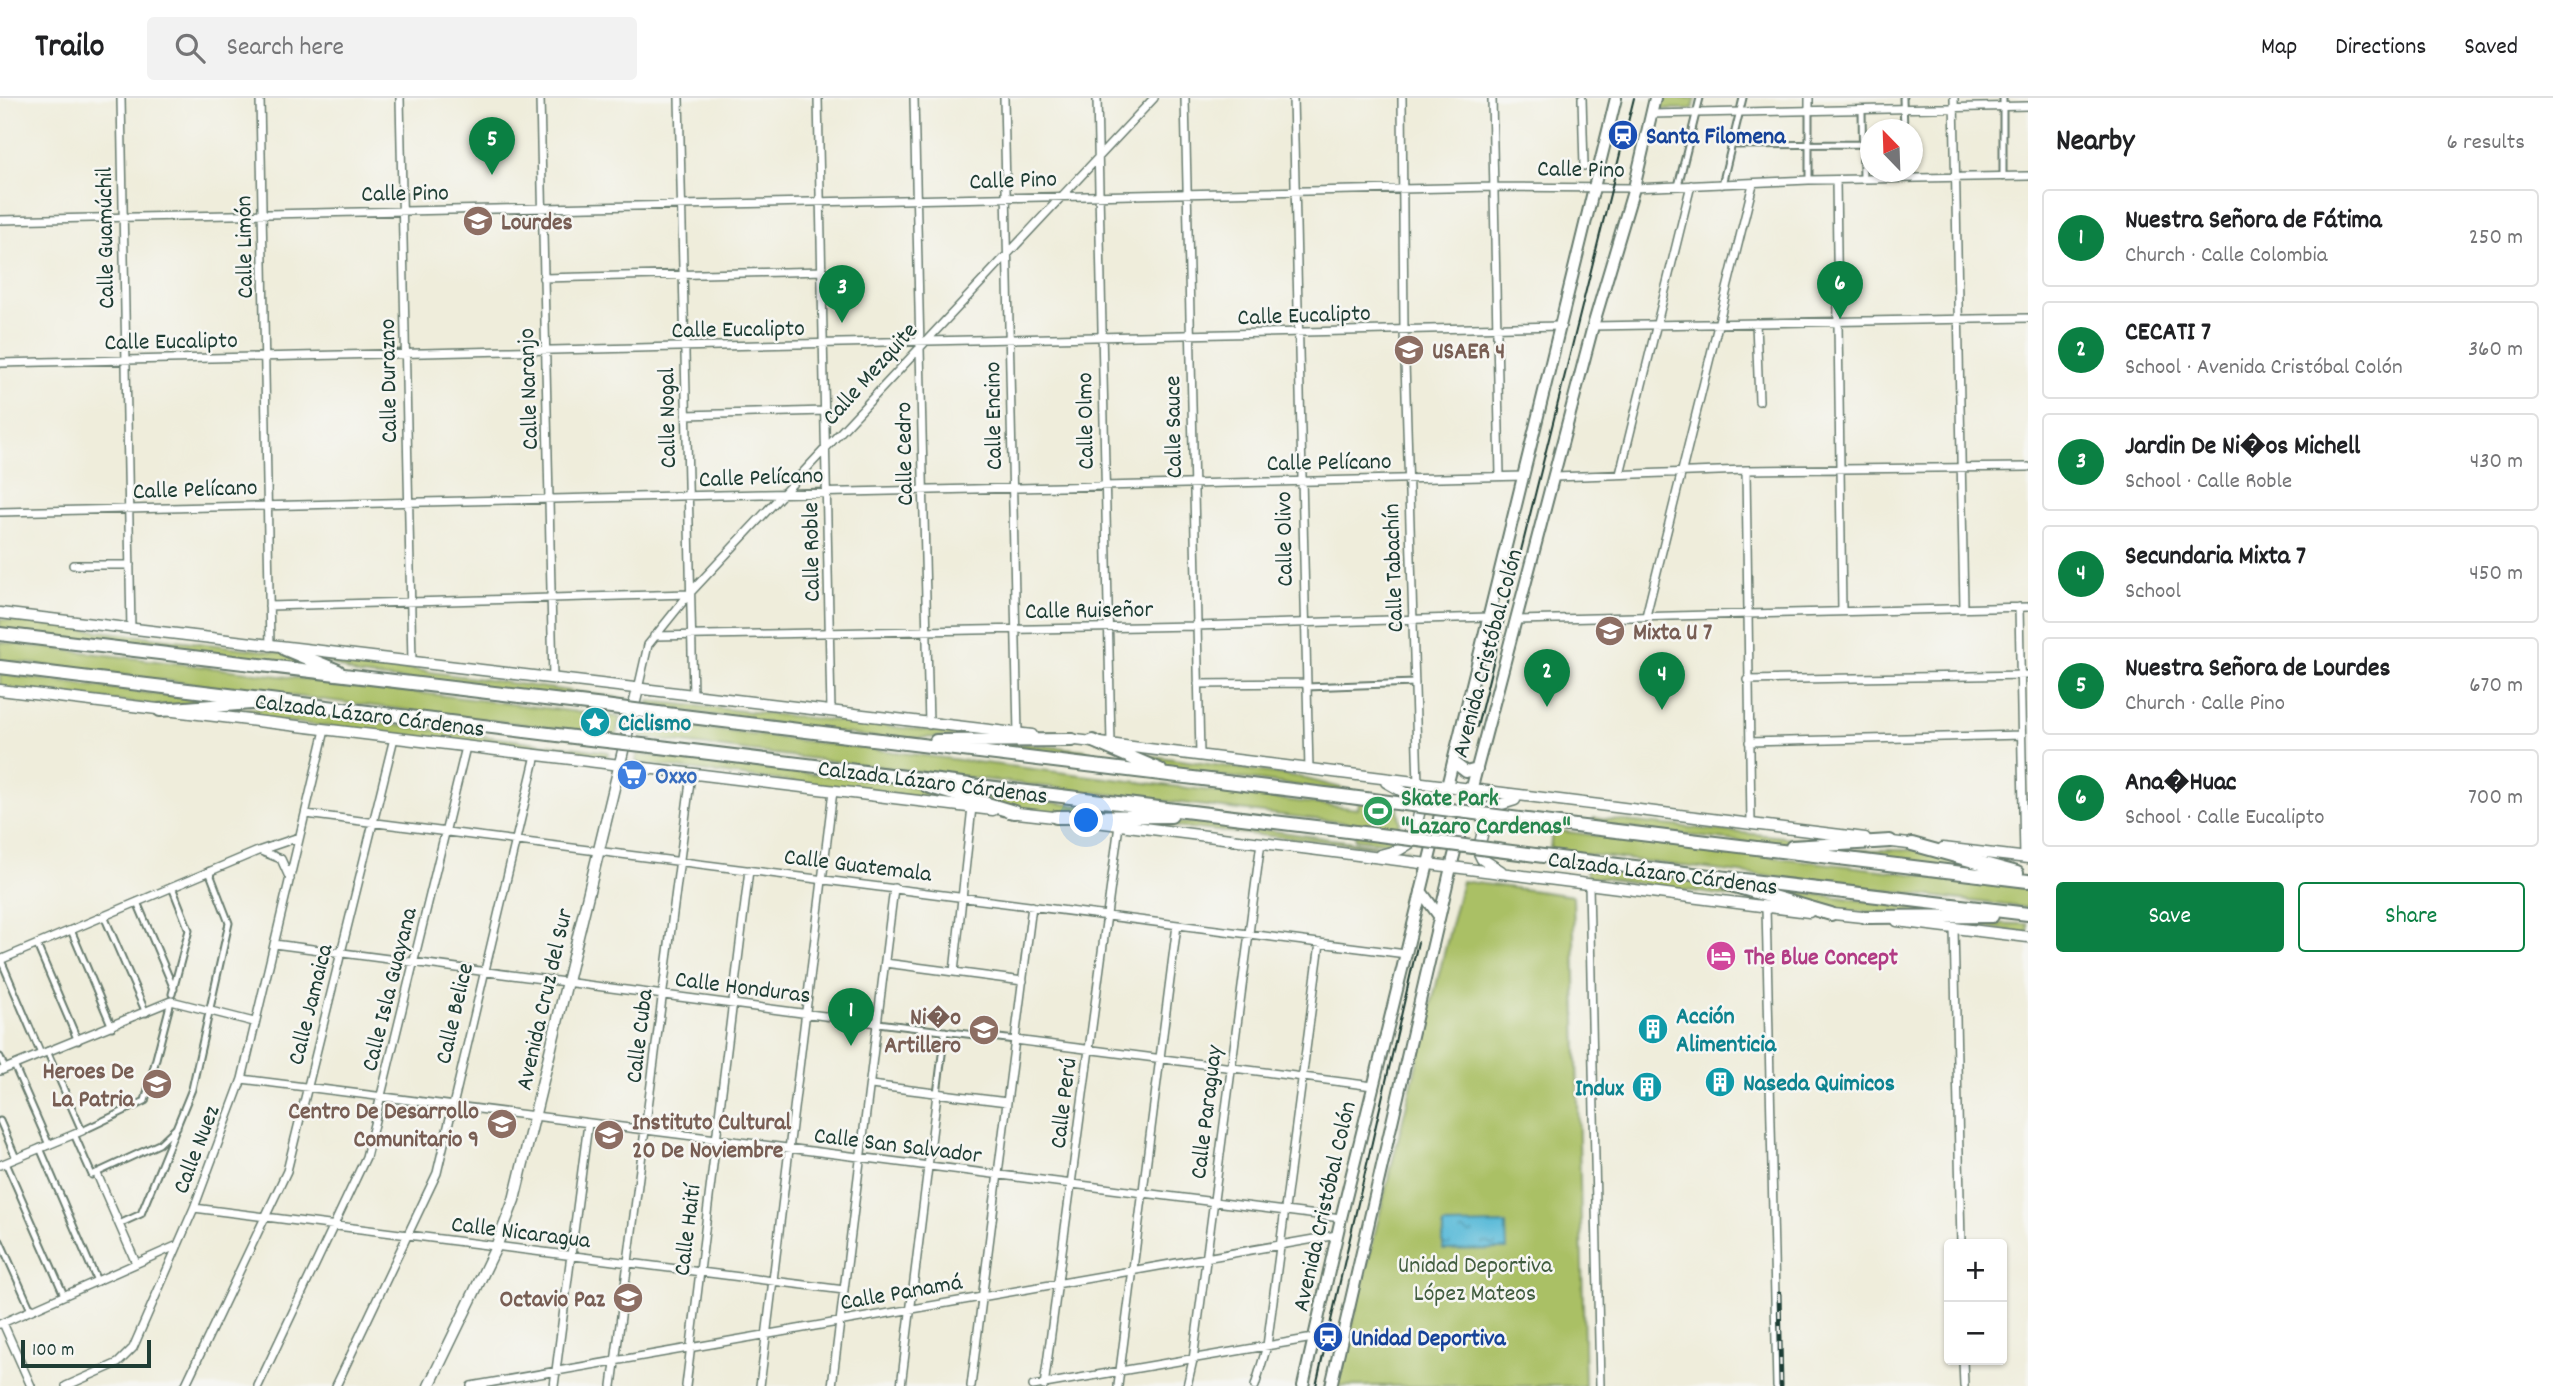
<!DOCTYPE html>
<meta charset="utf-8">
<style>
body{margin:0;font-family:Dekko,sans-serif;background:#f2f2f2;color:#202124}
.controls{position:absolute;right:21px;bottom:21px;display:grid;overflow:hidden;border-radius:7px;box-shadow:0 2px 5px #0004}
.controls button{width:63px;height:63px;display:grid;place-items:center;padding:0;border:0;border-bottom:2px solid #e0e0e0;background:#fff;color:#202124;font:35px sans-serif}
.compass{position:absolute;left:1860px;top:21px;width:63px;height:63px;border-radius:50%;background:#fff;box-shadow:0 2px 5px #0004;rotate:337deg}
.scale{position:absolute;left:21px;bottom:18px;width:130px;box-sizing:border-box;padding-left:7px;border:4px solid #1f3d34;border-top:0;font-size:19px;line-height:24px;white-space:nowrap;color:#1f3d34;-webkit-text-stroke:5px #f6f6f2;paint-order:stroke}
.you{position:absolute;left:1087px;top:723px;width:24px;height:24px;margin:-18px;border:5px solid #fff;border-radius:50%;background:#1a73e8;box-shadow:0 0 0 10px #1a73e833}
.badge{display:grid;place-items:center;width:46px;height:46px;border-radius:50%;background:#0b8043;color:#fff;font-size:23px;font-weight:700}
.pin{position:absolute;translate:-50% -58px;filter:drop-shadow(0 2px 4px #0008)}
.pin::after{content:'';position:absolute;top:37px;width:24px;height:21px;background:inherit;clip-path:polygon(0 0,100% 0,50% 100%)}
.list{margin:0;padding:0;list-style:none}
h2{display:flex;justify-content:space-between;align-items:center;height:91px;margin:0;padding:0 28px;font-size:30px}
h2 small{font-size:23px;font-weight:400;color:#757577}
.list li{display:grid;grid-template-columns:46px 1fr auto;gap:21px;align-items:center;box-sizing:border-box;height:98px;margin:0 14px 14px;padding:0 14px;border:2px solid #e0e0e0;border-radius:7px}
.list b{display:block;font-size:26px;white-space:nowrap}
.list p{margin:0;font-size:23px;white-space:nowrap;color:#757577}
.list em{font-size:23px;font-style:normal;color:#757577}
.actions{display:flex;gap:14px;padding:21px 28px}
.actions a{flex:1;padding:16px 0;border:2px solid #0b8043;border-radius:7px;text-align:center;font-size:24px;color:#0b8043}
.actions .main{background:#0b8043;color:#fff}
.icon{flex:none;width:38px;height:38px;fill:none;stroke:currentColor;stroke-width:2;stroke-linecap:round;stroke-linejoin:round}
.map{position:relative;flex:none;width:2028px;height:1288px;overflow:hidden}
header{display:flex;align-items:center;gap:42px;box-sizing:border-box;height:98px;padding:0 35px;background:#fff;border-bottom:2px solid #e0e0e0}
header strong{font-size:33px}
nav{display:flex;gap:38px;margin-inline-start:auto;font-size:24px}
.search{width:490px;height:63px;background:#f2f2f2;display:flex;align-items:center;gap:18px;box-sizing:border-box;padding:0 24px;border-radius:7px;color:#757577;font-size:26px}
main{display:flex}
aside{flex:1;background:#fff}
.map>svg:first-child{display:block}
.green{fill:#aac065;stroke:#647e4c;stroke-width:2}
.water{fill:url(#water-ripples);stroke:#3c7c86;stroke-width:2}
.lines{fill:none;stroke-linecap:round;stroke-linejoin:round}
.pedestrian-casing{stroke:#687b6e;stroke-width:9}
.minor-casing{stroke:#687b6e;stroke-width:10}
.secondary-casing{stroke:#687b6e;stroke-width:13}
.primary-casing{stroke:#687b6e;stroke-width:14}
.motorway-casing{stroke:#687b6e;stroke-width:16}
.pedestrian{stroke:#fff;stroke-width:5}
.minor{stroke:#fff;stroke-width:7}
.secondary{stroke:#fff;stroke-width:10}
.primary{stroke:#fff;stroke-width:10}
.motorway{stroke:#fff;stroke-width:12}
.tram{stroke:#1f3d34;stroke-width:2}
.rail-casing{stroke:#1f3d34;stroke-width:5}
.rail{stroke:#f6f6f2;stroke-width:2.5;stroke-dasharray:8;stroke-linecap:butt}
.motorway-bridge-casing{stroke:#687b6e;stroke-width:16;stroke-linecap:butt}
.motorway-bridge{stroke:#fff;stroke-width:12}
.labels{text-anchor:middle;stroke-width:5;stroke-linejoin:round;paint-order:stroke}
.transit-label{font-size:24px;font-weight:bold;fill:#164399;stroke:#f6f6f2;text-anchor:start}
.street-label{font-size:24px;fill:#1f3d34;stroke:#f6f6f2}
.education-label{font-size:24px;font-weight:bold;fill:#785e54;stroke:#f6f6f2;text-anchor:start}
.culture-label{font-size:24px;font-weight:bold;fill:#0d838f;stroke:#f6f6f2;text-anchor:start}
.shop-label{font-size:24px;font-weight:bold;fill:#366cbe;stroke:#f6f6f2;text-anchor:start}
.leisure-label{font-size:24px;font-weight:bold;fill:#27864d;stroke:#f6f6f2;text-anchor:start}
.hotel-label{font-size:24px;font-weight:bold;fill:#b23c85;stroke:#f6f6f2;text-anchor:start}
.park-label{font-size:24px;fill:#425e40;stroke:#f6f6f2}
</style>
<header>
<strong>Trailo</strong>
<div class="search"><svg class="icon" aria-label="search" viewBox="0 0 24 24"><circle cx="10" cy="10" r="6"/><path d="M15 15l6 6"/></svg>Search here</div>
<nav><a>Map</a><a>Directions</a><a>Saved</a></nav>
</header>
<main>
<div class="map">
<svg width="2028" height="1288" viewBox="0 0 2028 1288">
<defs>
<pattern id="water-ripples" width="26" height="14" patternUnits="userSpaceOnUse" patternTransform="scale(1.75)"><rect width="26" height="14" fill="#59bad8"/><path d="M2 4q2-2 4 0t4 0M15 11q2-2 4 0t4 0" fill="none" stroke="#4998b0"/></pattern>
</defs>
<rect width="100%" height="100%" fill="#f6f6f2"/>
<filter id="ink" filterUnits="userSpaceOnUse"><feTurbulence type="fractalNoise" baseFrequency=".0143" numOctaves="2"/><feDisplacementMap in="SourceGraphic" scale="14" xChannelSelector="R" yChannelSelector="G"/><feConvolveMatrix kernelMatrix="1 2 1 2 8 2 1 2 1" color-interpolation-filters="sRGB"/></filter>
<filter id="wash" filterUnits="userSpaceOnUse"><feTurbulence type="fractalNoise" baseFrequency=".00686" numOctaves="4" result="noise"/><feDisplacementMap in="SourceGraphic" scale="28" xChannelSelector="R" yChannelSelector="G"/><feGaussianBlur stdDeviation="1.57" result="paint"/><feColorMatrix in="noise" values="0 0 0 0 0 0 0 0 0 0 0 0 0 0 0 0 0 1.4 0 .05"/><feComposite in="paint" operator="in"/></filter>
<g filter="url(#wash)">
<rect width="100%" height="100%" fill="#efeddb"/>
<!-- green -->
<path class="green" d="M1661,0H1696L1693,11H1659Z
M0,521L283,555L324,573L0,533Z
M0,544L620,619L616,638L0,562Z
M314,558L628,601L626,607L358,577Z
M0,576L227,605L159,608L0,589Z
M649,603L980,638L885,641L648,608Z
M260,610L609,654L607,662L197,613Z
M643,623L1358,711L1360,697L1397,702L1400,724L1390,745L1355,741L1356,726L640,640Z
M1025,646L1084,652L1142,671L967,650Z
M637,656L904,686L971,706L636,665Z
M1139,656L1299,679L1364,696L1172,672Z
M954,691L1133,715L1052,716L1018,712Z
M1594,720L1823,743L1759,746L1592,726Z
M1127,724L1216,725L1410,752Z
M1552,732L2028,790V810L1550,752Z
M1809,752H1918L2009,777Z
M1586,771L1690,782L1761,803L1587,778Z
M1462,783L1573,798L1585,1288H1337Z
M1751,787L1966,817L1836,813Z
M1954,825L2028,826V835Z"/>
<!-- water -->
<path class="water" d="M1506,1126L1507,1151L1443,1152V1127Z"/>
</g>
<g filter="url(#ink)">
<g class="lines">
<!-- pedestrian casing -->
<g class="pedestrian-casing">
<path id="pedestrian" d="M1903,0L1904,32
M1862,12L1863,81
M1809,13V82
M1731,47L1862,46
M2003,79V0
M1722,87L1743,0
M1678,88L1700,0
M1306,589L1415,585
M172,789L189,832L172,896
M137,804L174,891
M104,818L146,915
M71,832L112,929
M37,847L78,943
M1,862L41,956
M878,925L1015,942
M47,953L82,1033L145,1003L171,903
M0,959L5,971
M14,967L49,1047
M937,996L945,933
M0,1023L16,1060
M74,1036L92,1077L159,1046L177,1029
M40,1050L97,1183
M6,1065L64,1197
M119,1126L141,1116L192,991L229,825L209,773
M0,1143L31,1212"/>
</g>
<!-- minor casing -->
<g class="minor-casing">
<path id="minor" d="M121,0L131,532
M260,0L270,549
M400,0L412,564
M540,0L553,581
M679,0L693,597
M818,0L831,614
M914,0L929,627
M1004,0L1018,636
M1097,0L1111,646
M1185,0L1200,657
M1293,0L1309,672
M1402,0L1404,232L1418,687
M1492,0L1500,378
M1582,0L1584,68
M1809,0V13
M1954,0L1964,510
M1651,16L2028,8
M1836,82L1842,513
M0,122L1493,89L1634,90L1809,82L2028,78
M543,180L824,173
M1756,225L1759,303
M1593,228L2028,220
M0,265L1560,228
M686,317L826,313
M1746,372L1751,726
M1620,376L1691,87
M1555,379L1746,372L2028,369
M0,414L1524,378
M73,467H130
M269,508L689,496
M2019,509L2024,760
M1646,518L1753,86
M1518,522L2028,509
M654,538L1195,528L1488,519
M1747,582L2028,577
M1198,586L1305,585
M638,591L648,547L689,496L1154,0
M1749,644L2022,637
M306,716L1406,856
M261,753L281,761L290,781
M1589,787L1600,1288
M1766,809L1777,1288
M1954,830L1961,1146
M274,846L878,925
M0,862L258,753L299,739
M885,865L1023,883
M954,874L972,709
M1015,942L1373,988
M0,973L171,903L254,924
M242,981L1341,1120
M871,987L1007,1004
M0,1067L82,1033
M97,1076L136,1165
M194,1110L844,1192
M3,1225L31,1288
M0,1226L178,1147
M1963,1262L1964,1288
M66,1288L118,1265L133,1250L194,1110L242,981L325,632
M185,1288L287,1073L394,640
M258,1288L366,1059L466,649
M336,1288L437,1075L536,657
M471,1288L1337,1137
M554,1288L588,1026
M612,1288L691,676
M686,1288L749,772
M760,1288L833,693
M832,1288L894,790
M901,1288L937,996
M971,1288L1032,808
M1033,1288L1313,1240
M1044,1288L1119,727
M1118,1288L1177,827
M1187,1288L1193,1262L1261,744
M1255,1288L1267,1248L1320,845"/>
</g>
<!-- secondary casing -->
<g class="secondary-casing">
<path id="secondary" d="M0,515L1032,637
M0,592L993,712
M1068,641L1865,740
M1008,714L1063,720
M1088,723L1809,814
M1884,743L1917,747
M1943,750L2028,760
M1380,757L1399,752L1412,744L1420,712L1414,700L1386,684
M1501,773L1482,761L1478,753L1489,710L1515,702
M1824,815L1872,820
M1897,823L2028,839
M429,1288L496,1149L514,1102L638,591"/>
</g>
<!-- primary casing -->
<g class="primary-casing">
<path id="primary" d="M1453,664L1466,674L1477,671
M1421,793L1439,818
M1303,1288L1341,1120L1616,0
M1331,1288L1451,769L1593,228L1634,90L1655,0"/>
</g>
<!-- motorway casing -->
<g class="motorway-casing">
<path id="motorway" d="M0,536L604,608
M285,551L338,573
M0,569L598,642
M160,612L251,605
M658,615L1350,699
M936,643L1072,642
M1093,643L1160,672
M660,649L1340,732
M927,688L1014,714
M1056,719L1171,718
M1559,726L2028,783
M1912,746L2017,775
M1792,749L1890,743
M1551,759L2028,816
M1728,786L1831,816
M1866,819L1992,818"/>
</g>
<!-- pedestrian -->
<use href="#pedestrian" class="pedestrian"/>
<!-- minor -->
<use href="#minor" class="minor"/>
<!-- secondary -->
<use href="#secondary" class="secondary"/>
<!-- primary -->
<use href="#primary" class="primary"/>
<!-- motorway -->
<use href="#motorway" class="motorway"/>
<!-- tram -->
<path class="tram" d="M1477,629L1634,0
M1316,1288L1418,844"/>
<!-- rail casing -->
<g class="rail-casing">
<path id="rail" d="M1779,1196L1781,1288"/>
</g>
<!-- rail -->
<use href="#rail" class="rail"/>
<!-- motorway-bridge casing -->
<g class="motorway-bridge-casing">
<path id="motorway-bridge" d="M604,608L658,615
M598,642L660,649
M1350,699L1559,726
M1340,732L1551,759"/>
</g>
<!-- motorway-bridge -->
<use href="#motorway-bridge" class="motorway-bridge"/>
</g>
</g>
<!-- icons -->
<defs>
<g id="station-disc" transform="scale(1.575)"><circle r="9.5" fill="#1a4fb4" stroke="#f6f6f2"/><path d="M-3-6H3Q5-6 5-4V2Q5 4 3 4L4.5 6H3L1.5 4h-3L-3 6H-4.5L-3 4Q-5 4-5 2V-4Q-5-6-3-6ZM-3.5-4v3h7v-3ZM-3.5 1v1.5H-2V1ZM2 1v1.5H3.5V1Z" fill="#fff"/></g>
<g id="school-disc" transform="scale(1.575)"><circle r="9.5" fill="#8d6e63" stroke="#f6f6f2"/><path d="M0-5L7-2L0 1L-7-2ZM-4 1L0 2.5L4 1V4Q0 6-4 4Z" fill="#fff"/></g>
<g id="sight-disc" transform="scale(1.575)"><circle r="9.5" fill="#0f9aa8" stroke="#f6f6f2"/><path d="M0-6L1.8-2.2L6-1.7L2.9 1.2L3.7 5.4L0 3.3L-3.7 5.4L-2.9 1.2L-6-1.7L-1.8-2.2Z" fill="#fff"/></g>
<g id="supermarket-disc" transform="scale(1.575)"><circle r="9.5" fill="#3f7fe0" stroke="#f6f6f2"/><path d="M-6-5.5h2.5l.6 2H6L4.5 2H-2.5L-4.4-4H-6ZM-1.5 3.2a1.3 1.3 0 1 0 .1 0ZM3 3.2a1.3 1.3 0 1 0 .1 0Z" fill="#fff"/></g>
<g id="stadium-disc" transform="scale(1.575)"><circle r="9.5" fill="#2e9e5b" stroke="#f6f6f2"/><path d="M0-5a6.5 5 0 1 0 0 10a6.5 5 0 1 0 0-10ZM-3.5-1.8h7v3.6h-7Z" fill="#fff"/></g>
<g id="hotel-disc" transform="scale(1.575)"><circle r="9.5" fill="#d1479c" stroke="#f6f6f2"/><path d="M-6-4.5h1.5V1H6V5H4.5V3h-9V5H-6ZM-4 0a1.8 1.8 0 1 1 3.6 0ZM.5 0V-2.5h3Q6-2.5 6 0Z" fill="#fff"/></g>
<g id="building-disc" transform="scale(1.575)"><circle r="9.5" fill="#0f9aa8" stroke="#f6f6f2"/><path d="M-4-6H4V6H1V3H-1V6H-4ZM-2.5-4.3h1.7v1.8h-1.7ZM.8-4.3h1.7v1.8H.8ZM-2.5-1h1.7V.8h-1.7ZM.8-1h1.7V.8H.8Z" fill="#fff"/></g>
<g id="university-disc" transform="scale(1.575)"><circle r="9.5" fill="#8d6e63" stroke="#f6f6f2"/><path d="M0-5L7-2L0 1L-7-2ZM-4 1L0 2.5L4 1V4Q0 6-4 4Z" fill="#fff"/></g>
</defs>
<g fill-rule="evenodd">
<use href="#station-disc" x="1623" y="37"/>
<use href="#school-disc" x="478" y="123"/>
<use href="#school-disc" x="1409" y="252"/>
<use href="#school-disc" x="1610" y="533"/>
<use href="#sight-disc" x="595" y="624"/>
<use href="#supermarket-disc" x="632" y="677"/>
<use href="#stadium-disc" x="1378" y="713"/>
<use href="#hotel-disc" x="1721" y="858"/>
<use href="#building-disc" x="1653" y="931"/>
<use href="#school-disc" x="984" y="932"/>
<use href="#building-disc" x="1720" y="984"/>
<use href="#school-disc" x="157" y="986"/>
<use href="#building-disc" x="1647" y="989"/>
<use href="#school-disc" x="502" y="1026"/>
<use href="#university-disc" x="609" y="1037"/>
<use href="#school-disc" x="628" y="1200"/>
<use href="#station-disc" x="1328" y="1239"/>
</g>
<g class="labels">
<!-- transit labels -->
<g class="transit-label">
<text x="1646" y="45">Santa Filomena</text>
<text x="1351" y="1247">Unidad Deportiva</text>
</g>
<!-- street labels -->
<g class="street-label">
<text transform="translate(1581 70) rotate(1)" y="8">Calle Pino</text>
<text transform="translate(1013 81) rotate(-2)" y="8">Calle Pino</text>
<text transform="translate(405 94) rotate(-1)" y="8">Calle Pino</text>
<text transform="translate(104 140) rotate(-91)" y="8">Calle Guamúchil</text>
<text transform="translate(243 149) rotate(-91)" y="8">Calle Limón</text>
<text transform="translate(1304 216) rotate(-2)" y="8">Calle Eucalipto</text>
<text transform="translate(738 230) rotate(-1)" y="8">Calle Eucalipto</text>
<text transform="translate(171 242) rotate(-1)" y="8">Calle Eucalipto</text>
<text transform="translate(869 275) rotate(-48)" y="8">Calle Mezquite</text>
<text transform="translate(387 283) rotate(-91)" y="8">Calle Durazno</text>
<text transform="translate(527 291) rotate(-92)" y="8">Calle Naranjo</text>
<text transform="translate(992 318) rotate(-91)" y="8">Calle Encino</text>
<text transform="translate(666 320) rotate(-91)" y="8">Calle Nogal</text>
<text transform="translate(1084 323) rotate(-91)" y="8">Calle Olmo</text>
<text transform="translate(1172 329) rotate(-91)" y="8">Calle Sauce</text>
<text transform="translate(903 356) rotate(-91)" y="8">Calle Cedro</text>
<text transform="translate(1329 363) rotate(-1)" y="8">Calle Pelícano</text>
<text transform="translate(761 378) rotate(-2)" y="8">Calle Pelícano</text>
<text transform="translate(195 390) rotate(-2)" y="8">Calle Pelícano</text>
<text transform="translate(1283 441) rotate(-91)" y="8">Calle Olivo</text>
<text transform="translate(810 454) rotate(-91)" y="8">Calle Roble</text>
<text transform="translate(1392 470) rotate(-92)" y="8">Calle Tabachín</text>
<text transform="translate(1089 511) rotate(-1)" y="8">Calle Ruiseñor</text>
<text transform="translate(1486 555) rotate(-75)" y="8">Avenida Cristóbal Colón</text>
<text transform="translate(370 616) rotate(7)" y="8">Calzada Lázaro Cárdenas</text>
<text transform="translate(933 683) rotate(7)" y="8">Calzada Lázaro Cárdenas</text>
<text transform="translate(858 766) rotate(7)" y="8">Calle Guatemala</text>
<text transform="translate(1663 774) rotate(7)" y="8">Calzada Lázaro Cárdenas</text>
<text transform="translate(743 888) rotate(7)" y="8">Calle Honduras</text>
<text transform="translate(388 891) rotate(-76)" y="8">Calle Isla Guayana</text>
<text transform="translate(543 901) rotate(-77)" y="8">Avenida Cruz del Sur</text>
<text transform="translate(309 906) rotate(-76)" y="8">Calle Jamaica</text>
<text transform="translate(453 915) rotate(-77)" y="8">Calle Belice</text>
<text transform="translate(638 938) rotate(-83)" y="8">Calle Cuba</text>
<text transform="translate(1062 1005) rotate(-83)" y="8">Calle Perú</text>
<text transform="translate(1205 1014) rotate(-83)" y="8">Calle Paraguay</text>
<text transform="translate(898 1046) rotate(7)" y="8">Calle San Salvador</text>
<text transform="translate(195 1051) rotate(-69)" y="8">Calle Nuez</text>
<text transform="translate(1323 1108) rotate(-77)" y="8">Avenida Cristóbal Colón</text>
<text transform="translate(686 1132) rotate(-83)" y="8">Calle Haití</text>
<text transform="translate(521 1133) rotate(7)" y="8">Calle Nicaragua</text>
<text transform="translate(901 1193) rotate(-10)" y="8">Calle Panamá</text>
</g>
<!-- education labels -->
<g class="education-label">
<text x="501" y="131">Lourdes</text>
<text x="1432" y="260">USAER 4</text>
<text x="1633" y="541">Mixta U 7</text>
<text x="961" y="926" text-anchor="end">Ni�o<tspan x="961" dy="28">Artillero</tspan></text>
<text x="134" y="980" text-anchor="end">Heroes De<tspan x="134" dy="28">La Patria</tspan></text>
<text x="479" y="1020" text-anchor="end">Centro De Desarrollo<tspan x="479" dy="28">Comunitario 9</tspan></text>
<text x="632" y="1031">Instituto Cultural<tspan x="632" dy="28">20 De Noviembre</tspan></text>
<text x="605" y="1208" text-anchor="end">Octavio Paz</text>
</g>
<!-- culture labels -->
<g class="culture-label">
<text x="618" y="632">Ciclismo</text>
<text x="1676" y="925">Acción<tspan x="1676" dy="28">Alimenticia</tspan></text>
<text x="1743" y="992">Naseda Quimicos</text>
<text x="1624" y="997" text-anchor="end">Indux</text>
</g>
<!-- shop labels -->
<g class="shop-label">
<text x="655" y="685">Oxxo</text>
</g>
<!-- leisure labels -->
<g class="leisure-label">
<text x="1401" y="707">Skate Park<tspan x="1401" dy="28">"Lazaro Cardenas"</tspan></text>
</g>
<!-- hotel labels -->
<g class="hotel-label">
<text x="1744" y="866">The Blue Concept</text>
</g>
<!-- park labels -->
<g class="park-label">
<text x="1475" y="1174">Unidad Deportiva<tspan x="1475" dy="28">López Mateos</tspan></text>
</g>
</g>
</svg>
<div class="controls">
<button>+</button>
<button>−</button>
</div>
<svg class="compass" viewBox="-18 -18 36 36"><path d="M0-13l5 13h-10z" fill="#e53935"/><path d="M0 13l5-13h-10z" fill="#757577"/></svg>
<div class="scale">100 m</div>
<div class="you"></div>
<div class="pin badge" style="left:851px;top:948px">1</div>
<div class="pin badge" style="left:1547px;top:609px">2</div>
<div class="pin badge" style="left:842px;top:225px">3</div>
<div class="pin badge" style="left:1662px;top:612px">4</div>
<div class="pin badge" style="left:492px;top:77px">5</div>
<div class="pin badge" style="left:1840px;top:221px">6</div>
</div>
<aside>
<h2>Nearby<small>6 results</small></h2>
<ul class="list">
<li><span class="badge">1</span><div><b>Nuestra Señora de Fátima</b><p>Church · Calle Colombia</p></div><em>250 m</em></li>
<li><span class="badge">2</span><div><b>CECATI 7</b><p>School · Avenida Cristóbal Colón</p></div><em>360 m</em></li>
<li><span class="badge">3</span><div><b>Jardin De Ni�os Michell</b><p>School · Calle Roble</p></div><em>430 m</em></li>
<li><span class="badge">4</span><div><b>Secundaria Mixta 7</b><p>School</p></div><em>450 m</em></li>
<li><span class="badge">5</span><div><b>Nuestra Señora de Lourdes</b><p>Church · Calle Pino</p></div><em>670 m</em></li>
<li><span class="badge">6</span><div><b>Ana�Huac</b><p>School · Calle Eucalipto</p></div><em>700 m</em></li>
</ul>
<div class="actions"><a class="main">Save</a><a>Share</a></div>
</aside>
</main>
